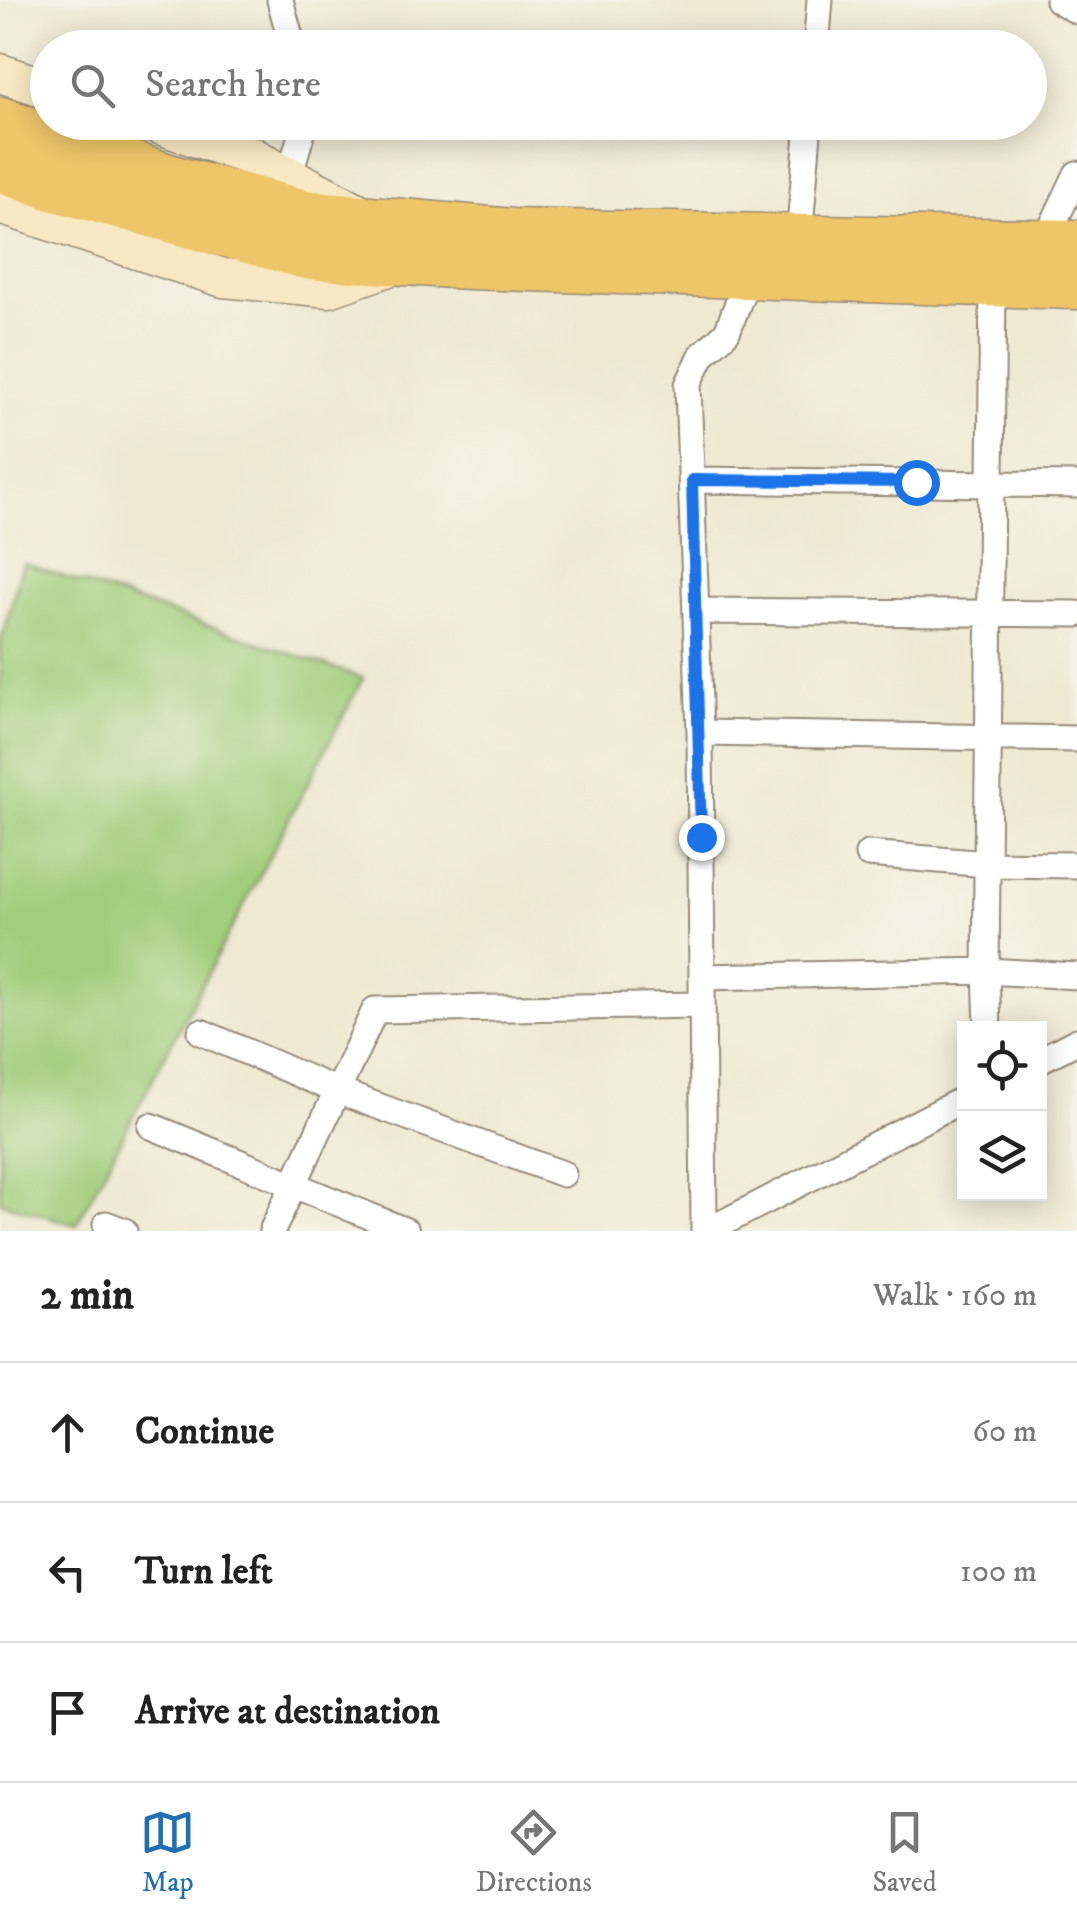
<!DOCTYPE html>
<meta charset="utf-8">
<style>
body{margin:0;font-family:"IM FELL DW Pica",serif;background:#f6f6f6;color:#222}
.controls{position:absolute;right:30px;bottom:30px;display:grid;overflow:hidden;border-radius:0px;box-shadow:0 5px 25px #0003}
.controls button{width:90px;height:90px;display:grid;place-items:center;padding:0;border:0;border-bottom:2px solid #e0e0e0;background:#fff;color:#222;font:50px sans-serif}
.stop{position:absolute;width:30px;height:30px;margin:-22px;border:8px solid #1a73e8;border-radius:50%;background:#fff}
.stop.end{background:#1a73e8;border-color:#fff;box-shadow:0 2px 10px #0008}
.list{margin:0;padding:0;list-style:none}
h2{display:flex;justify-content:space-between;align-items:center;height:130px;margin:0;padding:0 40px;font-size:42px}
h2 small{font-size:32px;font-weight:400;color:#767676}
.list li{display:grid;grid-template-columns:65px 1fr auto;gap:30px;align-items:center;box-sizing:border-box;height:140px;padding:0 40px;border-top:2px solid #e0e0e0}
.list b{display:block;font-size:38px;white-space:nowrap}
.list em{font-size:32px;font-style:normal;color:#767676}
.icon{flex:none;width:55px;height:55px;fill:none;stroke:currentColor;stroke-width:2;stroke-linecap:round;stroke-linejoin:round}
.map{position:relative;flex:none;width:1077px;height:1231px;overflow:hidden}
.search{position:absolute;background:#fff;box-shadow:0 5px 25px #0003;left:30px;right:30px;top:30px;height:110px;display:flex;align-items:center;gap:25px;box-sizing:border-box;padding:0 35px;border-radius:55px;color:#767676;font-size:38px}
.sheet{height:550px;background:#fff}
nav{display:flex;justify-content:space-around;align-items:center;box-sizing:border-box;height:140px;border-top:2px solid #e0e0e0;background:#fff;font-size:28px;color:#767676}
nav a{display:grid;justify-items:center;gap:5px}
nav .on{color:#1f6fb2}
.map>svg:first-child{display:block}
.green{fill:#a1ce7b;stroke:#6e7c4c;stroke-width:2.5}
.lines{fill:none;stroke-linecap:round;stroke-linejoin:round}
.street-casing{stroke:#958a78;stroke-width:29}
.secondary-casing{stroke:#958a78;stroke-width:41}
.highway-casing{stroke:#958a78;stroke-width:51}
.street{stroke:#fff;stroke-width:25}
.secondary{stroke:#f8e8c3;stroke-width:38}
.highway{stroke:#eec569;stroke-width:48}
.route{stroke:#1a73e8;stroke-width:12}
</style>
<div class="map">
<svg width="1077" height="1231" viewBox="0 0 1077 1231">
<rect width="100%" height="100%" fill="#f7f3e8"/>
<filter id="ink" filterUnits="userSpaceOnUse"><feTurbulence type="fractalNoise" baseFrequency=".01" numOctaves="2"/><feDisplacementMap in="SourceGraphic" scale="20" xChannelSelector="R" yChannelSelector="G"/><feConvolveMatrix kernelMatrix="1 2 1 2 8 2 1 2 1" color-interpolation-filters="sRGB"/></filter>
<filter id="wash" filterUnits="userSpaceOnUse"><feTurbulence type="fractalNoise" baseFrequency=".0048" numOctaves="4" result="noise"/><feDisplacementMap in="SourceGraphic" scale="40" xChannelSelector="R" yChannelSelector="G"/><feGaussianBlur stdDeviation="2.25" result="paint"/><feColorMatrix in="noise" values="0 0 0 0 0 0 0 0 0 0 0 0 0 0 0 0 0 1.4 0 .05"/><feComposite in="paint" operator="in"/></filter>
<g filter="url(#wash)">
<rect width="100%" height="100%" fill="#efe9d2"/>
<!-- green -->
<path class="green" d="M23,563L363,678L76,1225L0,1202V643Z"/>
</g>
<g filter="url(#ink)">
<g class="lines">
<!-- street casing -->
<g class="street-casing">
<path id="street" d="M280,0L293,48
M1058,0L1077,11
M816,48L820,0
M289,176L305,122
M799,238L809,122
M1044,243L1077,174
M692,480L1077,485
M697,611L1077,614
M700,733L1077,739
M868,854L987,864L1077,865
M702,977L986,971L1077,976
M988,1028L986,971L993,282
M201,1032L337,1091L563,1174
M1040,1060L1077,1041
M151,1126L406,1231
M106,1224L124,1231
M272,1231L375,1010L702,1005
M704,1231L700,733L688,385L702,355L727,332L749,274
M707,1231L964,1099"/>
</g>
<!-- secondary casing -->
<g class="secondary-casing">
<path id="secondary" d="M0,73L48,89
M151,122L253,157L363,215
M0,205L223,278L329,288L397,264"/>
</g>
<!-- highway casing -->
<g class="highway-casing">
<path id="highway" d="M0,121L171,179L304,214L512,233L1077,244
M0,167L52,186L307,255L468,265L1077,285"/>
</g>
<!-- street -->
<use href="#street" class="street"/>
<!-- secondary -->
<use href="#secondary" class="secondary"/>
<!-- highway -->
<use href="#highway" class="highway"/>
</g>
</g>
<g class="lines" filter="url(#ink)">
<!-- route -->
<path class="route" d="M701,837L692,480L916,482"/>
</g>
</svg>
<div class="controls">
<button><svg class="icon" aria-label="locate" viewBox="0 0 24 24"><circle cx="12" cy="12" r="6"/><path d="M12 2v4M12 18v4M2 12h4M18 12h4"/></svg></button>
<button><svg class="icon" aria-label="layers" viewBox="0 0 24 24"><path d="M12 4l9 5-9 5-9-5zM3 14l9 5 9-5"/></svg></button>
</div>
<div class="stop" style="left:916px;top:482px"></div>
<div class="stop end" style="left:701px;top:837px"></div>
<div class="search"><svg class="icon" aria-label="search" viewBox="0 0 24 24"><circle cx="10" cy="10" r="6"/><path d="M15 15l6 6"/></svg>Search here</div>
</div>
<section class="sheet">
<h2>2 min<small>Walk · 160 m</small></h2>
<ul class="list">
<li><svg class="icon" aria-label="ahead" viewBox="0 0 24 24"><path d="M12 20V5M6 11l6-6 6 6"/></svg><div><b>Continue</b></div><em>60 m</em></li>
<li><svg class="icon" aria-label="left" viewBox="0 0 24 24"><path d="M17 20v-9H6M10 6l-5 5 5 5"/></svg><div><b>Turn left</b></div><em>100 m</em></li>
<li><svg class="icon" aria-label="arrive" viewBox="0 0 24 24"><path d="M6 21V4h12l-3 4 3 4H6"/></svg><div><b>Arrive at destination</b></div></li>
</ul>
</section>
<nav>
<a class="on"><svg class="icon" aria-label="map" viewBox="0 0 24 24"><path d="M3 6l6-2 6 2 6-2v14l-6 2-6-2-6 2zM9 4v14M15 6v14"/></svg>Map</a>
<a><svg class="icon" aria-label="directions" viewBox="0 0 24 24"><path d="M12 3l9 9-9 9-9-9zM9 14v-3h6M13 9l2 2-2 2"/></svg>Directions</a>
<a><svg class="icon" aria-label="saved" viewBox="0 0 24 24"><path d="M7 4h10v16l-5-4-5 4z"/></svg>Saved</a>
</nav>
